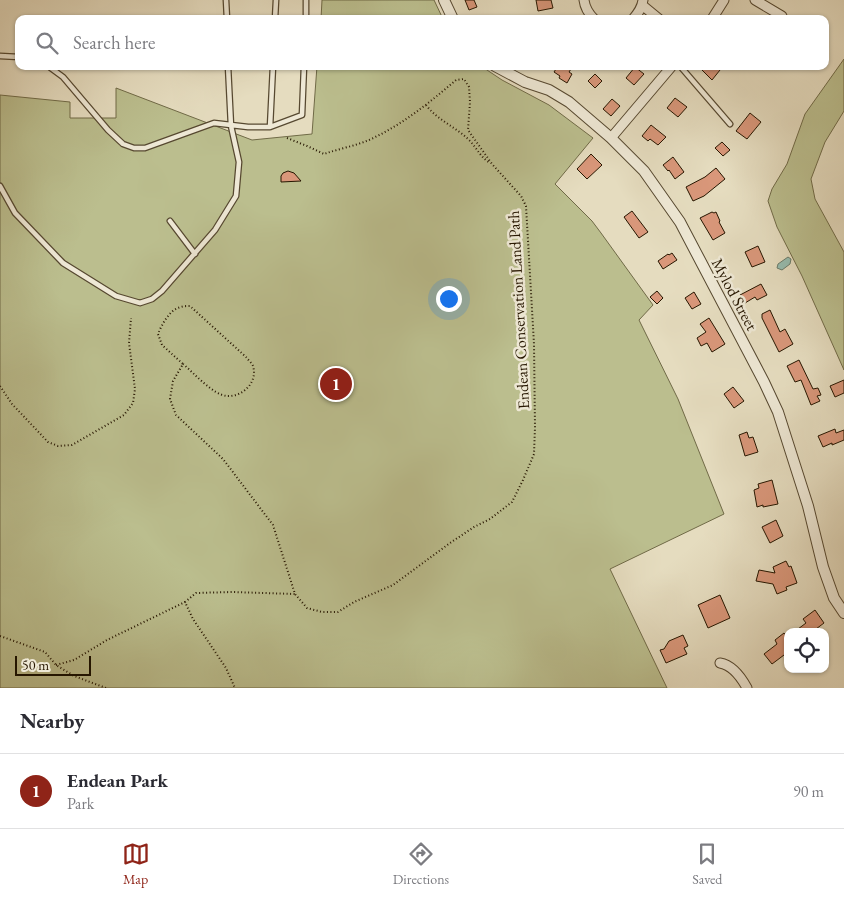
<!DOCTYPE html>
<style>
body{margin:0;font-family:"EB Garamond",serif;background:#f2f2f3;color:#2b2b33}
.controls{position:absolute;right:15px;bottom:15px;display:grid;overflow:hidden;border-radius:10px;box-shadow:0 1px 4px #0004}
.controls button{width:45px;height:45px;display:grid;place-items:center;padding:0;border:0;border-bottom:1px solid #e1e1e2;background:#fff;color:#2b2b33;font:25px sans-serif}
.scale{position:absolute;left:15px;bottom:12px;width:76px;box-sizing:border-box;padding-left:5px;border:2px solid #261600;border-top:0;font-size:14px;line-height:18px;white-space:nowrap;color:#261600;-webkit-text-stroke:4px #eee8d5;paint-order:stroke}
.you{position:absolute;left:448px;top:298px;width:18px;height:18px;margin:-12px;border:4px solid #fff;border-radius:50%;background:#1a73e8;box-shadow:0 0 0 8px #1a73e833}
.badge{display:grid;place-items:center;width:32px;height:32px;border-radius:50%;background:#8f2418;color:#fff;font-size:16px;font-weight:700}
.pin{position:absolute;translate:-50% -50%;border:2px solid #fff;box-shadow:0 1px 5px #0006}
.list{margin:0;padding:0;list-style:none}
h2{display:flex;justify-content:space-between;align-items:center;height:65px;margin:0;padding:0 20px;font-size:21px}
h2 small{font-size:16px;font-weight:400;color:#7c7c81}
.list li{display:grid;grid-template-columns:32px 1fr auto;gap:15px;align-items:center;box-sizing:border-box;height:75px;padding:0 20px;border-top:1px solid #e1e1e2}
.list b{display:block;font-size:19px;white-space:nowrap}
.list p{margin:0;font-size:16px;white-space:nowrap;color:#7c7c81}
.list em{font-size:16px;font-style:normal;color:#7c7c81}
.icon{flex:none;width:28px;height:28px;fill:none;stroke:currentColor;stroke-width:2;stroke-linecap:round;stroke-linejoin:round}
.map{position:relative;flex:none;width:844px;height:688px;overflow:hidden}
.search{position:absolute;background:#fff;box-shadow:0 1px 4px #0004;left:15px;right:15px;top:15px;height:55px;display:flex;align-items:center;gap:12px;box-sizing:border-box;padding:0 18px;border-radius:10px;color:#7c7c81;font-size:19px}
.sheet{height:140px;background:#fff}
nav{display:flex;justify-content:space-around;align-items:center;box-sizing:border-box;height:70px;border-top:1px solid #e1e1e2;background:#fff;font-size:14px;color:#7c7c81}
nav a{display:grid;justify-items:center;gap:2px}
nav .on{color:#8f2418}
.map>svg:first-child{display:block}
.green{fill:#bbbe8e;stroke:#706a47}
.water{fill:#96bcaf;stroke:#697a69}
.building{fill:#d9977a;stroke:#261600}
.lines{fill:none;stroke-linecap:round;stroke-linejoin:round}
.service-casing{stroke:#564830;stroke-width:7}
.minor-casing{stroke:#564830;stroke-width:11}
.tertiary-casing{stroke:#564830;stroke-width:12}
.path{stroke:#261600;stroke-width:2;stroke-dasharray:1 2.5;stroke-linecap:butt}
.service{stroke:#eee8d5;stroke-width:4.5}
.minor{stroke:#eee8d5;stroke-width:9}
.tertiary{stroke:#eee8d5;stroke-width:10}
.labels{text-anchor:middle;stroke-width:5;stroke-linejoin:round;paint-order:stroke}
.street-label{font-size:16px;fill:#261600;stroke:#eee8d5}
</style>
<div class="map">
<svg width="844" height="688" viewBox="0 0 844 688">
<rect width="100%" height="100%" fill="#e5dcbf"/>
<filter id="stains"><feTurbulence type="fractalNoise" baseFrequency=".004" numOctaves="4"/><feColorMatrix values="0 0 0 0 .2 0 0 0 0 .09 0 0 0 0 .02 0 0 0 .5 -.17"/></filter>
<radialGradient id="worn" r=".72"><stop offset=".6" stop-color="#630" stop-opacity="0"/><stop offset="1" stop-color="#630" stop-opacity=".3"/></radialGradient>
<!-- green -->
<path class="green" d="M322,0H434L443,19H321Z
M844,59V111L825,142L811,179L815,199L844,252V370L802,276L777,227L768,201L772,189L787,164L805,114Z
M317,66H481L502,80L549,105L593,138L555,184L592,221L601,233L653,305L639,320L678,399L724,514L610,569L667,688H0V95L70,102V118H116V88L252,140L312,134Z"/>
<!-- water -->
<path class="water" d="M788,257L791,259L790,264L782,270L777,268L778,264Z"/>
<!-- building -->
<path class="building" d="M465,0H474L477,7L469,10Z
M536,0H551L553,8L538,11Z
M558,66H573L569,72L572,74L567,83L559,78L560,76L554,72Z
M698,66H716L720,70L712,80Z
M635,67L644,74L634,85L626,78Z
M595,74L602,81L595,88L588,81Z
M675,98L687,107L678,117L667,108Z
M612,99L620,106L611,116L603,109Z
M750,113L761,122L747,139L736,131Z
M651,125L666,137L658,145L650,139L648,141L642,136Z
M722,142L730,150L723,156L715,148Z
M591,154L602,165L587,179L577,169Z
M673,157L684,172L675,179L669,170L668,171L663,165Z
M716,168L725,179L704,196L693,201L686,187L705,177Z
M288,171L294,173L301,181L281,182V176L283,173Z
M632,211L648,232L639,238L624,217Z
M712,212L714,213L716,212L720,221L719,222L725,233L713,240L700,218Z
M758,246L765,262L752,267L745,252Z
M672,253L677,260L663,269L658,261L668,254L669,255Z
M761,284L767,295L757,300L755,297L745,303L740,295Z
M657,291L663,298L657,304L650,297Z
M694,292L701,304L692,309L685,298Z
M770,310L780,332L785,329L793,344L779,352L762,318V314Z
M709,318L725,344L712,352L707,343L701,346L697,338L706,332L700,324Z
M799,360L813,389L818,388L821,395L817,396L820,401L811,405L801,380L795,382L787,366Z
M844,380V393L835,397L830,386Z
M733,387L744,401L734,408L724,394Z
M835,429L836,433L844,430V440L832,445V443L823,447L818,436Z
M747,432L749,438L753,437L758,452L745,456L739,435Z
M772,480L778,504L763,507V505L757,507L754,490L759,488L758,484Z
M776,520L783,536L770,543L762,527Z
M786,561L789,567L791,566L797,583L786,587L787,590L777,594L773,584L756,581L759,570L775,573L773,567Z
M720,595L730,618L708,628L698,605Z
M815,610L824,623L812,632H794L806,623L803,619Z
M784,633L788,638V652L772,664L764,654L777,644L775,640Z
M683,635L688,646L684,648L687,654L666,663L660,650L664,649L669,641Z"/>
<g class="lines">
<!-- service casing -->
<g class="service-casing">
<path id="service" d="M226,0L227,19
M275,19L276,0
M306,19V0
M0,56L19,57
M48,66L63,77L108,130L123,144L134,148H145L214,123L248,127H270L273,66
M680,66L730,124
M270,127L302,115L304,66
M0,186L15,213L63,263L116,296L140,303L152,299L162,291L215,230L236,196L239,162L231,126L228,66
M170,221L195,254"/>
</g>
<!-- minor casing -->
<g class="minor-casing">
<path id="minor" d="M584,0C585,8 588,13 594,19
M755,0L782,16
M642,5L659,19
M633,19C638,13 642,8 643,0
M712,19L724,0
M611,138L672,66
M720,663C732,665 741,677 747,688"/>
</g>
<!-- tertiary casing -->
<g class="tertiary-casing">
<path id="tertiary" d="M444,0L453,19
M495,66L525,82L549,90L569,102L611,138L644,171L680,222L764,382L778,412L808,506L823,567L834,598L844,613"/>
</g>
<!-- path -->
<path class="path" d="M426,105C437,120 456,127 469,140C477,148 480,157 490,163
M287,138L307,146L324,154C338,149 355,146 369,140C402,125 429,103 456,80L464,79L469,87L470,102L468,130L492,164L521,196L526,206L534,344L535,427L534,454L523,480L512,502L490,519L474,527L450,543L393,585L354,602L338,612H322L307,608L295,594
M183,364C194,373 213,395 227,396C243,397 258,382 253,366C252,363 248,360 246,357L190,306C187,306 184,306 181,307C170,309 162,324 158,334L162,345L183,364L173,381L170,399L176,415L223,459L273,525L295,594L232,592L196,593L185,602L193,619L226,668L235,688
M0,386L12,404L48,442L58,446L72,445L124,415L133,403L135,389L129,343L131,318
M0,636L45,652L56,665L74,676L106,688
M56,665L74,660L107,640L185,602"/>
<!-- service -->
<use href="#service" class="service"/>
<!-- minor -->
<use href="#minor" class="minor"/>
<!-- tertiary -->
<use href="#tertiary" class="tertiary"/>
</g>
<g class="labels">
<!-- street labels -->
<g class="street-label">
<text transform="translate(735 294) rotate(62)" y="6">Mylod Street</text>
<text transform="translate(518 310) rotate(-93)" y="6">Endean Conservation Land Path</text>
</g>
</g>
<rect width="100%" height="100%" filter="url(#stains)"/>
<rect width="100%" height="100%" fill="url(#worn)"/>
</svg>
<div class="controls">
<button><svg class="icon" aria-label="locate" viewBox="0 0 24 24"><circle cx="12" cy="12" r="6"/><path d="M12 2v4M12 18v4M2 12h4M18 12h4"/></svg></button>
</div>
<div class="scale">50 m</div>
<div class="you"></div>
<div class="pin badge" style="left:336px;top:384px">1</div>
<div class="search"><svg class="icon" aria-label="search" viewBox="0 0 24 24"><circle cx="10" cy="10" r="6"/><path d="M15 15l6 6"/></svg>Search here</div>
</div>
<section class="sheet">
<h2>Nearby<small></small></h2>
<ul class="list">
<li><span class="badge">1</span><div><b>Endean Park</b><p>Park</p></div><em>90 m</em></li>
</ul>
</section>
<nav>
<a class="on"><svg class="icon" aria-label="map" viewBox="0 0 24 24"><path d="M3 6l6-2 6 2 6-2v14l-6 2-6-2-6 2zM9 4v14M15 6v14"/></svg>Map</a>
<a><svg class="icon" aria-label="directions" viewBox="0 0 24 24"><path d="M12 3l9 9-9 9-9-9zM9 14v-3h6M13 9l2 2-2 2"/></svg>Directions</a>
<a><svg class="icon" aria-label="saved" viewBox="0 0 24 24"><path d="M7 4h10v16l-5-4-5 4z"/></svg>Saved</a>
</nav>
